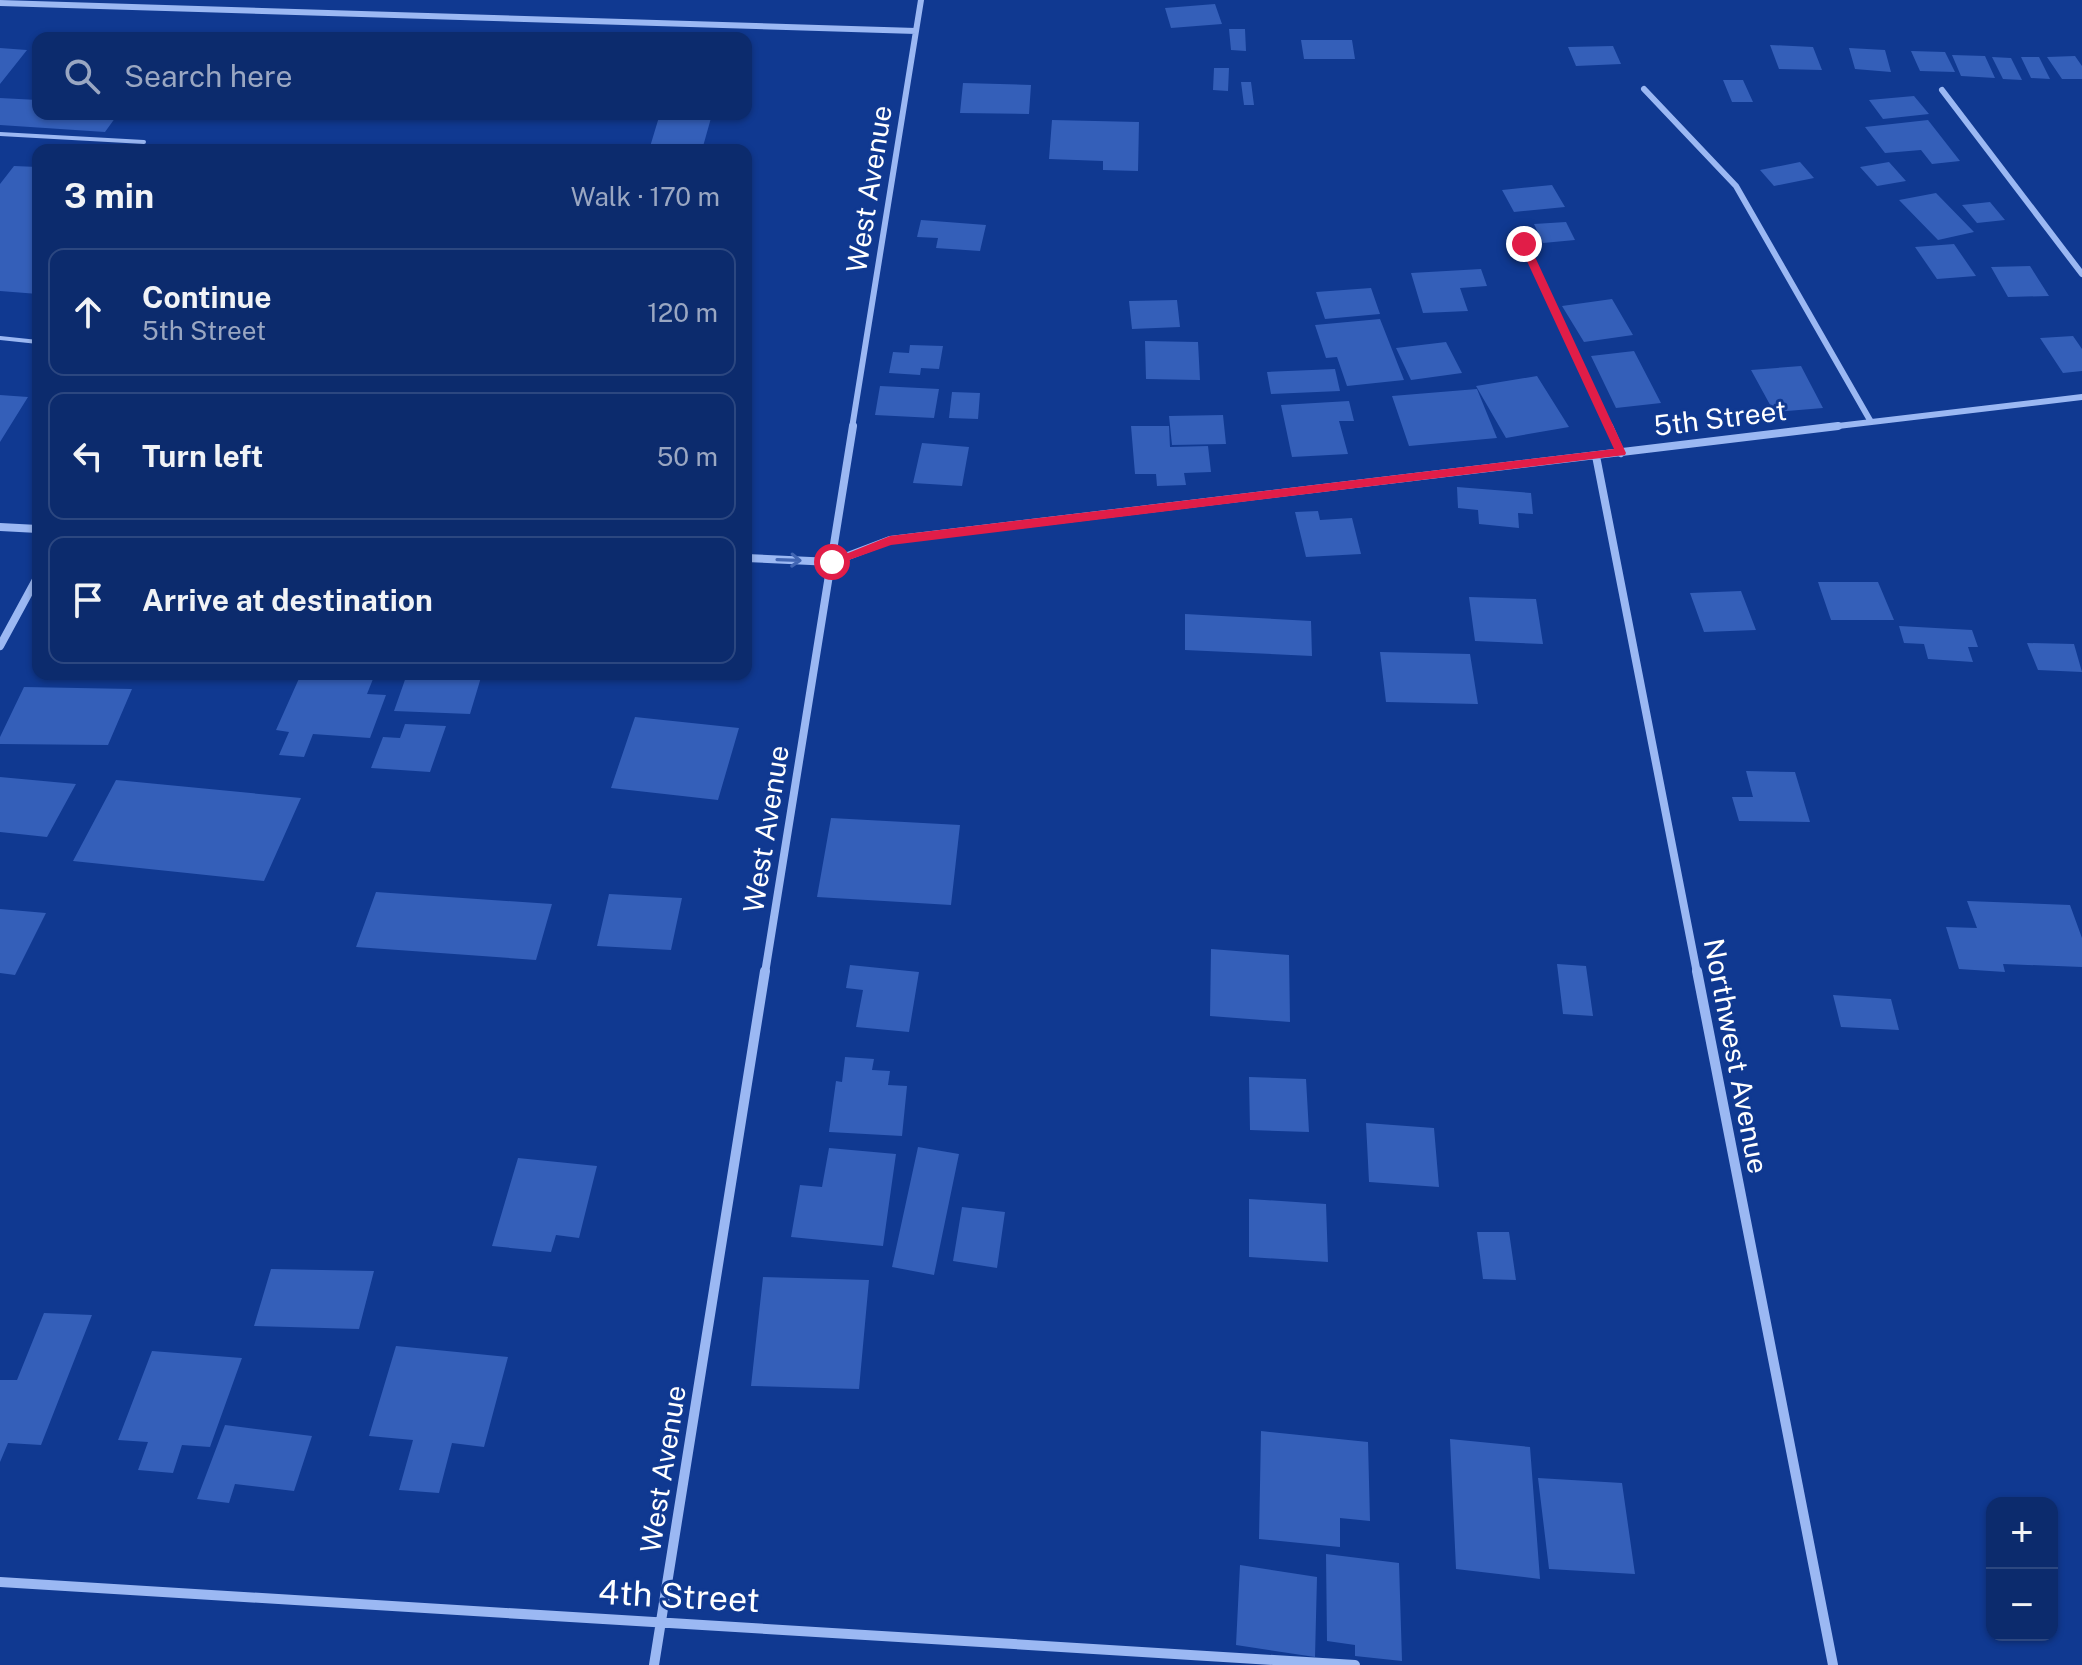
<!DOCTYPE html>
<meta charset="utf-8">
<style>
body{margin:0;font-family:"Public Sans",sans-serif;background:#1a3775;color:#f1f3f6}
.controls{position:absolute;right:24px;bottom:24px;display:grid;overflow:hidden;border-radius:16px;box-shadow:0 2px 6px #0004}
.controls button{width:72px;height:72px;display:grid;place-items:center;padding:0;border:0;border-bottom:2px solid #2c4780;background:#0c2b6d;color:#f1f3f6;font:40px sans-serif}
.stop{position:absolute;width:24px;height:24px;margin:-18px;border:6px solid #e11d48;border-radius:50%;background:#fff}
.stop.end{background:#e11d48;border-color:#fff;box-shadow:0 2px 8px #0008}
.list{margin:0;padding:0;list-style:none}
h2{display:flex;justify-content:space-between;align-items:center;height:104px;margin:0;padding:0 32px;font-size:34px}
h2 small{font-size:26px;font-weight:400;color:#9aa7c2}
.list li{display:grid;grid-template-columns:52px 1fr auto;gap:24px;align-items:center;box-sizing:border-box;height:128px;margin:0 16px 16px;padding:0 16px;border:2px solid #2c4780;border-radius:16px}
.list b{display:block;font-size:30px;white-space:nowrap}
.list p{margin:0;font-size:26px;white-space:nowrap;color:#9aa7c2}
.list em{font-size:26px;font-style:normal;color:#9aa7c2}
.icon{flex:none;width:44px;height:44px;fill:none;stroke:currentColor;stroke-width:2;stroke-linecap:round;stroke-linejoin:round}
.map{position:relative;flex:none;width:2082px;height:1665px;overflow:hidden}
.search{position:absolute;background:#0c2b6d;box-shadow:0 2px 6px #0004;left:32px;top:32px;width:720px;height:88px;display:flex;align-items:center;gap:20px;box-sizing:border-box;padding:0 28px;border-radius:16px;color:#9aa7c2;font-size:30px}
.panel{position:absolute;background:#0c2b6d;box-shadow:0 2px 6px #0004;left:32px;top:144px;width:720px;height:536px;border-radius:16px}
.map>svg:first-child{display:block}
.building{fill:#345fb9}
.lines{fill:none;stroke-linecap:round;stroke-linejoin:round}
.lane{stroke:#9bb8f3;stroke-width:4}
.street-far2{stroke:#9bb8f3;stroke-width:6}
.street-far1{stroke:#9bb8f3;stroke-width:8}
.street{stroke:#9bb8f3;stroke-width:10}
.oneway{stroke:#4165b3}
.route{fill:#e11d48}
.labels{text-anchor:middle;stroke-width:6;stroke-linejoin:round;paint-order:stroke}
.street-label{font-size:28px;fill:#fff;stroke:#103991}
.near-street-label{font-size:34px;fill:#fff;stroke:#103991}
</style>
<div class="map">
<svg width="2082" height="1665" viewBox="0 0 2082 1665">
<rect width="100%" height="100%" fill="#103991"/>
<!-- building -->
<path class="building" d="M1215,4L1222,24L1171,28L1165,8Z
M1229,29H1245L1246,51L1231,50Z
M1301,40H1352L1355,59H1304Z
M1770,45L1813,47L1822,70L1779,69Z
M1613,46L1621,64L1576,66L1568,47Z
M0,48L27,50L0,84Z
M1849,48L1885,50L1891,72L1855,69Z
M1911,51L1945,52L1955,72L1920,71Z
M1952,55L1985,56L1995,78L1961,76Z
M2075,56L2082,66V79H2062L2047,57Z
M1992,57L2011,58L2022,80L2003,79Z
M2021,57H2039L2050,79L2031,78Z
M1214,68H1229L1228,91L1213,90Z
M1723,80H1743L1753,102H1732Z
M1241,82H1251L1254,105H1244Z
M963,83L1031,85L1029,114L960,113Z
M1914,96L1929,114L1883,119L1869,100Z
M0,98L38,100V114H118L105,132L0,125Z
M659,117L711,118L702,150H649Z
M1052,120L1139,122L1138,171L1103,170V161L1049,159Z
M1928,120L1960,161L1932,164L1921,150L1885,153L1865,127Z
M1800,162L1814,178L1774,186L1760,170Z
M1889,162L1906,181L1877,186L1860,167Z
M14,166L38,167V294L0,291V184Z
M1552,185L1565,207L1514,212L1502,190Z
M1936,193L1974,232L1938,240L1899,200Z
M1990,202L2005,220L1977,223L1962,205Z
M921,220L986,225L980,251L936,248L938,238L917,237Z
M1566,222L1575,240L1543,243L1534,224Z
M1954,244L1976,276L1937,279L1915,247Z
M2030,266L2049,296L2008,297L1991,267Z
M1481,269L1487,286L1460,288L1468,311L1423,313L1411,273Z
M1371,288L1380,314L1325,319L1316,292Z
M1612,299L1633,335L1584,342L1562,306Z
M1177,300L1180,327L1132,329L1129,301Z
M1380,319L1404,380L1347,386L1337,357L1326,358L1315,325Z
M2073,336L2082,349V371L2063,373L2040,338Z
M1145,341L1198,342L1200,380L1146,379Z
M1446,342L1462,373L1411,380L1396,348Z
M910,345L943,346L939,369L921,368L920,375L889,373L893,352L909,353Z
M1634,351L1661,403L1616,408L1591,356Z
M1801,366L1823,408L1774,412L1751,370Z
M1335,369L1340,391L1271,394L1267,372Z
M1537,376L1569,427L1506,438L1476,386Z
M880,386L939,389L934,418L875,415Z
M1477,389L1497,438L1409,446L1392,396Z
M952,392L980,393L978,419L949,418Z
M0,395L28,397L0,442Z
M1349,401L1354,421H1339L1348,454L1292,457L1281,405Z
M1223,415L1226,444L1172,445L1169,416Z
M1131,426H1169L1170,447L1208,446L1211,472L1184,473L1186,485L1157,486L1156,474H1135Z
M922,443L969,447L962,486L913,483Z
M1457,487L1531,493L1533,514L1518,513L1519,528L1479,524L1478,510L1458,508Z
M1318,511L1320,520L1352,518L1361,554L1306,557L1295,512Z
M1818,582H1878L1894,620H1831Z
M1741,591L1756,630L1704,632L1690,593Z
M1469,597L1536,599L1543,644L1475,641Z
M1185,614L1311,621L1312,656L1185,650Z
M1899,626L1972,630L1978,647H1968L1973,662L1928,659L1924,644L1904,643Z
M2027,643L2074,644L2082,672L2038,670Z
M1380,652L1470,654L1478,704L1386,702Z
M301,674H375L367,694L386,695L370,738L313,734L304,757L279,755L289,732L276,730Z
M407,674H482L470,714L394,711Z
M24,687L132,689L108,745L0,744V737Z
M635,717L739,728L718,800L611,788Z
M405,724L446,726L430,772L371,768L383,737L400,738Z
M1746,771L1795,772L1810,822L1739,821L1732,797H1753Z
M0,777L76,784L47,837L0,832Z
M116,780L301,798L264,881L73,861Z
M831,818L960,825L951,905L817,897Z
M376,892L552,904L536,960L356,947Z
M609,894L682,898L671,950L597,946Z
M1967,901L2070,905L2082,938V967L2003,964L2005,972L1959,969L1946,927L1977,928Z
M0,909L46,913L15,975L0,973Z
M1211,949L1289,955L1290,1022L1210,1016Z
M1557,964L1586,966L1593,1016L1563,1014Z
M850,965L919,972L909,1032L856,1027L863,990L846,988Z
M1833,995L1891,999L1899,1030L1841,1027Z
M845,1057L874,1059L872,1070L890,1071L888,1085L907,1086L902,1136L829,1132L836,1081L842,1082Z
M1249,1077L1306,1079L1309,1132L1250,1130Z
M1366,1123L1434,1128L1439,1187L1369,1182Z
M918,1147L959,1154L934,1275L892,1267Z
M829,1148L896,1154L883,1246L791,1237L800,1185L822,1187Z
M518,1158L597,1166L579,1238L556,1235L551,1252L492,1246Z
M1249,1199L1326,1204L1328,1262L1249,1257Z
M962,1207L1005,1212L997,1268L953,1261Z
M1477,1232H1509L1516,1280L1483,1279Z
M271,1269L374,1271L359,1329L254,1326Z
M763,1277L869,1280L859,1389L751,1386Z
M44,1313L92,1315L41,1445L8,1443L0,1462V1380H17Z
M396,1346L508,1357L484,1447L452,1443L439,1493L399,1490L413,1440L369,1436Z
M152,1351L242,1358L210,1447L182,1445L173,1473L138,1470L148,1442L118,1440Z
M225,1425L312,1436L294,1491L235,1484L229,1503L197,1499Z
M1261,1431L1368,1442L1370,1521L1340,1518V1547L1259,1539Z
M1450,1439L1530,1447L1540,1579L1456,1569Z
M1538,1478L1622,1483L1635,1574L1549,1569Z
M1326,1554L1399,1563L1402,1661L1355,1656V1645L1327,1641Z
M1240,1565L1317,1577L1315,1657L1236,1645Z"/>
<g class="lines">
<!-- lane -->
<path class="lane" d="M0,134L144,142
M0,338L38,342"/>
<!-- street-far2 -->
<path class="street-far2" d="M0,3L916,31
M1644,89L1736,186L1871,422
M1942,90L2082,274
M1524,244L1610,428
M852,428L921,0
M1821,428L2082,397"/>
<!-- street-far1 -->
<path class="street-far1" d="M1609,426L1621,453
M1596,456L1697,973
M0,527L38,529
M746,558L832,562L890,540L1838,426
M0,646L38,576
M765,973L853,426"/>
<!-- street -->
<path class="street" d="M1697,971L1833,1665
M0,1582L1355,1665
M654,1665L765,971"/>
</g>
<!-- one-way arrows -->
<defs><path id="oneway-shaft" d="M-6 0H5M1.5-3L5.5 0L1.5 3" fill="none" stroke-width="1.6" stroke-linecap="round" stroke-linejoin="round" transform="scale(2)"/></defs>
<use class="oneway" href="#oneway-shaft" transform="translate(789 560) rotate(2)"/>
<!-- route -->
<path class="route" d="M1524,241L1529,244L1626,453L1625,455L891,545L832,566L826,562L890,536L1614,449L1519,244Z"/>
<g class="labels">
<!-- street labels -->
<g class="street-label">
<text transform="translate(869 189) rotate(-81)" y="10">West Avenue</text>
<text transform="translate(1720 418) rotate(-7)" y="10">5th Street</text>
<text transform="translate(766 829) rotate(-81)" y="10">West Avenue</text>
<text transform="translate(1736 1056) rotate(79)" y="10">Northwest Avenue</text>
<text transform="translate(663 1469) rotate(-81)" y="10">West Avenue</text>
</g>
<!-- near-street labels -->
<g class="near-street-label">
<text transform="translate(679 1596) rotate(3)" y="12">4th Street</text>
</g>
</g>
</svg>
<div class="controls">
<button>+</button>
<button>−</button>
</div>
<div class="stop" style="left:832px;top:562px"></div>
<div class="stop end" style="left:1524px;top:244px"></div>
<div class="search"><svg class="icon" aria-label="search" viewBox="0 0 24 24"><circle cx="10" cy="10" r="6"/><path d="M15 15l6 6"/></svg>Search here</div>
<section class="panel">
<h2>3 min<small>Walk · 170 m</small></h2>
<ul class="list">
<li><svg class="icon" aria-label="ahead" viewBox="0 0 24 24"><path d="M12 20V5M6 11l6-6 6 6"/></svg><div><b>Continue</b><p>5th Street</p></div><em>120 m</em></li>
<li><svg class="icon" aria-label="left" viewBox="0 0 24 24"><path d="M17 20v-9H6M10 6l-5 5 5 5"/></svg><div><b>Turn left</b></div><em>50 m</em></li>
<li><svg class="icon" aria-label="arrive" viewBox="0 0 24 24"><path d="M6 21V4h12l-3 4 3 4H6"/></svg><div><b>Arrive at destination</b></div></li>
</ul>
</section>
</div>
